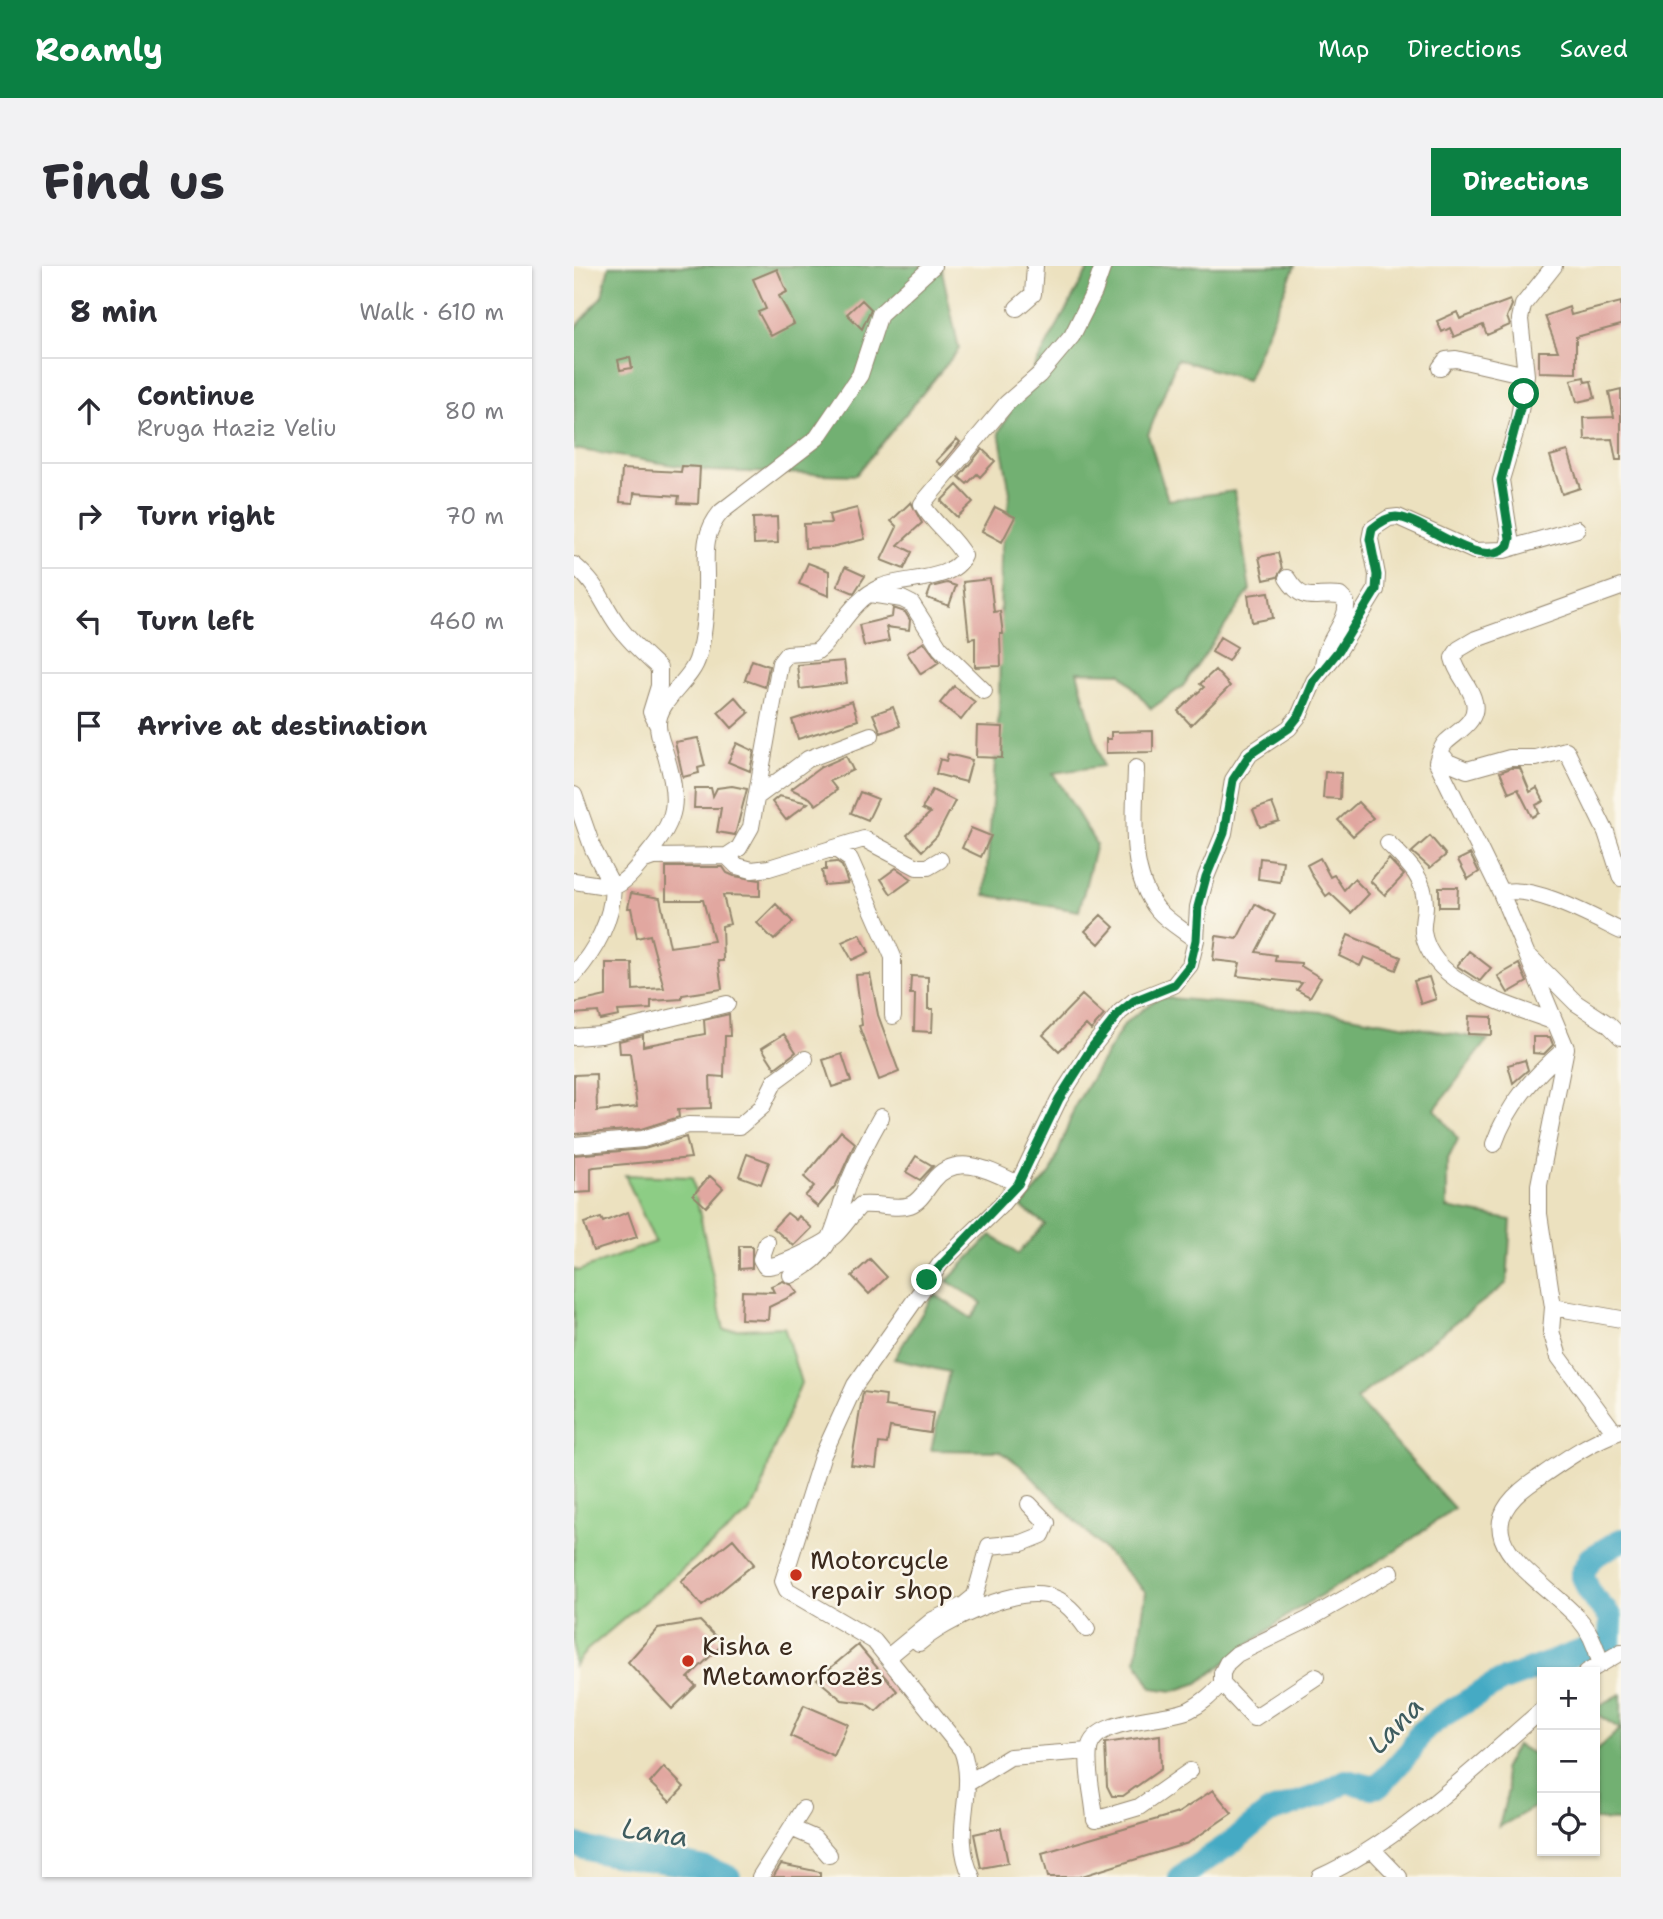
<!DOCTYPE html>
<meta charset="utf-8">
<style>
body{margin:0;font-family:"Shantell Sans",sans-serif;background:#f2f2f3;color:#2b2b33}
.controls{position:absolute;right:21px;bottom:21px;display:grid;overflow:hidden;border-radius:0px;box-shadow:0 2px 5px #0004}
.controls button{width:63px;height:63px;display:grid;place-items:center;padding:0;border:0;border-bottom:2px solid #e1e1e2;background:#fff;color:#2b2b33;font:35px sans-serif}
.stop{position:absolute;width:21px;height:21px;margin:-16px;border:5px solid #0b8043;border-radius:50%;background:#fff}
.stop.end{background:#0b8043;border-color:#fff;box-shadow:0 2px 7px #0008}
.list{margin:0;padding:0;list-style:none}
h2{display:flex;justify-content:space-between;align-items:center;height:91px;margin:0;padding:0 28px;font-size:30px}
h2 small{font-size:23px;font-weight:400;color:#7c7c81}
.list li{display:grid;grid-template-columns:46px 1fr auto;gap:21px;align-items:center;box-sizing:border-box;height:105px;padding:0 28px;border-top:2px solid #e1e1e2}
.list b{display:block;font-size:26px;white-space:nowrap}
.list p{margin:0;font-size:23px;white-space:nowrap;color:#7c7c81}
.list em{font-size:23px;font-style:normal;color:#7c7c81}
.icon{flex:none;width:38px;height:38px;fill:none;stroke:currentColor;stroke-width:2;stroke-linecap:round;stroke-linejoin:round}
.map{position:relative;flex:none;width:1047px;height:1611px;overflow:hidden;border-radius:0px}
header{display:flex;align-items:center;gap:42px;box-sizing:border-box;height:98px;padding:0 35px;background:#0b8043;color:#fff}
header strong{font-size:33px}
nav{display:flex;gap:38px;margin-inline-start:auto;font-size:24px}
.intro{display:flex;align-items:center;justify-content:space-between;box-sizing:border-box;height:168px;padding:0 42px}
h1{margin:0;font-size:49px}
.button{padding:18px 32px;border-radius:0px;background:#0b8043;color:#fff;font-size:24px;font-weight:700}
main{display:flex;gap:42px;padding:0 42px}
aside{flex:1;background:#fff;border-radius:0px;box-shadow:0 2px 5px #0004}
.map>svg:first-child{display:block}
.green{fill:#8dcd85;stroke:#647c52;stroke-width:2}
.forest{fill:#72b072;stroke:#566d48;stroke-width:2}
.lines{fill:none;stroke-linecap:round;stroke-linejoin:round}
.river{stroke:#44aac4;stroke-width:24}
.building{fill:#e1a7a0}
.minor-casing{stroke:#94866e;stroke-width:18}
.minor{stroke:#fff;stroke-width:16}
.route{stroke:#0b8043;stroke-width:9}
.poi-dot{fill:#c8321e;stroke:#fbf7ec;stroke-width:2.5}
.labels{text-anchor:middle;stroke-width:5;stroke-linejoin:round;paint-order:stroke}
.poi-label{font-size:26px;fill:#3b2a1e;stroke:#fbf7ec;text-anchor:start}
.water-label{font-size:28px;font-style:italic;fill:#3f5d60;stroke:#fbf7ec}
</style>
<header>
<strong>Roamly</strong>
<nav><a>Map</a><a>Directions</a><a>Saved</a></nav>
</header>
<div class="intro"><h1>Find us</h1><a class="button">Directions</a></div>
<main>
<aside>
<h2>8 min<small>Walk · 610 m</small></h2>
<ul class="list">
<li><svg class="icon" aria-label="ahead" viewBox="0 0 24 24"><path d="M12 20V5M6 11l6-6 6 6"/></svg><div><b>Continue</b><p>Rruga Haziz Veliu</p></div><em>80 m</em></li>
<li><svg class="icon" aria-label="right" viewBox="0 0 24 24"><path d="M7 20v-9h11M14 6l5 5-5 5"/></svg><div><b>Turn right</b></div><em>70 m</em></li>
<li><svg class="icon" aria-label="left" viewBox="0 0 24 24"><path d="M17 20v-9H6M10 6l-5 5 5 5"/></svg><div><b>Turn left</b></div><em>460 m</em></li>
<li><svg class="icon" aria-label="arrive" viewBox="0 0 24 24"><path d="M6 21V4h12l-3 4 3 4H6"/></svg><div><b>Arrive at destination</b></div></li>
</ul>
</aside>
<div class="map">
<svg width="1047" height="1611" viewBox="0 0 1047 1611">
<rect width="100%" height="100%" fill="#fbf7ec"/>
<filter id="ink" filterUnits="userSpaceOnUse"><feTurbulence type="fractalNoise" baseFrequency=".0143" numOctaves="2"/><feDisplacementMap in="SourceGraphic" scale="14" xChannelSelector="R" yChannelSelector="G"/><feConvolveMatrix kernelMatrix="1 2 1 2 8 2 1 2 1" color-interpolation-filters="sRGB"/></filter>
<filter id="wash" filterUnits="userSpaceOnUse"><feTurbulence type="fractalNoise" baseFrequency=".00686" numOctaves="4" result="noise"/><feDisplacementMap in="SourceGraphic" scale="28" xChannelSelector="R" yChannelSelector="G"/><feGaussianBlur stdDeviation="1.57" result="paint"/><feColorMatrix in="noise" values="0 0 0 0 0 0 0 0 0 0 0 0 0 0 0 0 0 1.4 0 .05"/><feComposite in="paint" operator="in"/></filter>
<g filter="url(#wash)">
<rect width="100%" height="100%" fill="#ece1bf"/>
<!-- green -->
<path class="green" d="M51,909L118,911L150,1064L210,1061L227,1117L198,1187L186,1229L175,1247L13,1384L0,1400V1003L4,1005L81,976Z"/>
<!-- forest -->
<path class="forest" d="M35,0H367L385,83L282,209L136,205L0,183V64L28,30Z
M516,0H721L673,114L603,93L574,169L594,234L660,225L676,324L609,420L577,443L547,407L503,406L529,500L479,507L522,578L505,645L411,629L425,443L427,288L436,227L425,166Z
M585,731L759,747L914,774L861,843L884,873L873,895V942L937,954L933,1017L782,1133L880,1242L823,1284L717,1347L624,1417L600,1425L578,1422L562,1394L572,1326L447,1200L426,1185L357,1184L375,1106L320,1093L360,1028L397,1052L408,1037L373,1015L417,969L444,988L471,958L447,941L477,907L501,840L551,757Z
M1047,1428V1555L1021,1554V1486L1046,1463L1021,1447V1442Z
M942,1479L968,1492V1537L925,1561L934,1524L929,1504Z"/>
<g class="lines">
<!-- river -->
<path class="river" d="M1033,1375L1036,1374L1037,1351L1016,1328L1008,1308L1017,1292L1047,1274
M0,1578C50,1598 105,1589 155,1611
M606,1611L657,1577L694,1547L747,1529L772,1515L797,1521L805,1520L837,1484L846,1467L868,1450L927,1415L1011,1384"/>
</g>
<g id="blocks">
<!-- building -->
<path class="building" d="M203,3L213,26L205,30L220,58L197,70L184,46L192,43L179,13Z
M288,34L297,43L288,63L273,48Z
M936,34L938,39L933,51L936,59L913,69L909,59L880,71L876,62L868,66L863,55L883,46L886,53Z
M1047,36V59L1002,71V107L965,106V85H984L971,50L995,41L997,49Z
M56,91L58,102L46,104L44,94Z
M1010,111L1011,116L1017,115L1021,132L1003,136L997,114Z
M1047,123V194H1042L1038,173L1011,174L1010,152L1040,151L1035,126Z
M383,173L386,176L367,199L362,195Z
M408,183L421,195L406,211L403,208L393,218L385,211Z
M994,185L1006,222L988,228L976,190Z
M108,200L126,201L124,238L104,237L105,230L60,227L59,237L46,236L48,203L107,206Z
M383,219L399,236L383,251L367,235Z
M337,236L348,257L324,279L338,286L330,303L307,294L323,261L317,255Z
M421,241L441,251L428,276L408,265Z
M283,242L291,273L257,281L231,282L230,258L257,257L255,249Z
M203,251L204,277L180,278L179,252Z
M704,287L708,303L703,311L690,314L685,291Z
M234,297L255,305V330L225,318Z
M271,301L291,310L280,327L263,320Z
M416,313L420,346L426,345L429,368H426L427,400L401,401V372L395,373L389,316Z
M373,317L382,320L375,340L353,332L357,321Z
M695,326L699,352L678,356L674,329Z
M319,342L331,346L336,354L335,364L312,361L315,375L290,380L285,359L318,351Z
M646,371L663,381L654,395L638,386Z
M350,376L365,396L347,408L333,387Z
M178,394L195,400L191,421L171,414Z
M270,395L273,417L226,423L223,399Z
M641,404L656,420L617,459L604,445L630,421L626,418Z
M380,420L401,436L387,454L366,437Z
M161,431L175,447L158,462L144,446Z
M278,435L284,454L224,473L218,454Z
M319,441L326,460L307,467L299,448Z
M403,460L429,461L428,492L402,491Z
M579,465V486L532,487V473H537V466Z
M124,472L131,500L124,502L125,507L109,511L101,476Z
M163,477L180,485L176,505L154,496Z
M374,488L398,494L392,516L362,508L366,493L372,495Z
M272,490L279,504L256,515L263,524L242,539L236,532L217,523L247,501Z
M937,502H946L956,526L963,522L970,535L962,539L965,547L958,551L944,523L935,527L926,506Z
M751,506L767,507L766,533L749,532Z
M158,520L173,523L161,569L143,566L147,542H120L121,522H137L139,530L143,522Z
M358,524L381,535L363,570L348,585L333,569L356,547L348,543Z
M286,526L304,533L294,554L277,547Z
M205,530L234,537L212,554L198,536Z
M784,536L799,552L779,570L764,554Z
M698,537L705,555L686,561L679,544Z
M397,562L417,570L407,591L388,582Z
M856,570L872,589L856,602L838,586Z
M896,588L905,606L894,613L884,594Z
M686,592L709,595L706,616L684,613Z
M746,592L756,611L760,609L770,624L780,613L795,628L777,647L756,627L752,630L739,611L733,599Z
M815,593L830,609L811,629L796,615Z
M262,596L268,600L274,617L250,619L248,604H252V597Z
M92,601H149L153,607L160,610L186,614V630L149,629L156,658L148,660L149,695H144L148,723L108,729V733L77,735V743L44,745L45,750L26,754L24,746L0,748V737L32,730V697H58L59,724L90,722L76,669L63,672L57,642H54L57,627L86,632L96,681L140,675L129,634H92Z
M322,602L338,613L317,628L307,613Z
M865,621H884L883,641H865Z
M202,638L219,656L200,674L183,657Z
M681,638L701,649L682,686L702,689L701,695L727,697V700L747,712L736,731L723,724L728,717L663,710L666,697L639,694L642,670L663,673Z
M527,649L540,661L525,678L511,665Z
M286,668L295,686L278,694L268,676Z
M774,669L827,691L822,704L790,691L786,700L765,690Z
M895,685L917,702L906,715L883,700Z
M945,698L953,716L934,727L924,710Z
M296,708L304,749L325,806L305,814L285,760L288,759L282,709Z
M337,710L354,711V743H359L358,766L340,765L341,728H336Z
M855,711L862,733L847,738L840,715Z
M508,729L530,749L517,764L512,759L485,785L469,769Z
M155,748L156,770H151L150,811L136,810L137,842L104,843L105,851L67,863L0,868V809L22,808L23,845L63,841L56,787H46L45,775L69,769V780L131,768L130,754Z
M895,750L918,751V769L894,768Z
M210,768L222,786L201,802L188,782Z
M959,771H976L979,779L970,788L959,787Z
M268,788L277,815L258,821L249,794Z
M951,794L954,804L939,817L934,799Z
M267,865L281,877L262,919L244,941L231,930L240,920L230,911Z
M112,871L117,892L20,901L17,902V926L0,927V889L70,883Z
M173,888L195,896L187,918L165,910Z
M342,890L359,900L346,914L332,906Z
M136,910L149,922L132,941L119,929Z
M54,946L63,971L19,985L10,957L27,952L29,956Z
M213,947L222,954L225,950L238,962L220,980L199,962Z
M165,980H178V1002L165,1003Z
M296,993L313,1011L295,1028L278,1010Z
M209,1015L218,1019L224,1027L195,1041L194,1054L167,1053L168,1025L200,1026L197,1020Z
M289,1126L312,1129L311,1140L359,1147L356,1167L316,1161L313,1178L305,1177L302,1202L277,1199Z
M159,1273L180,1298L128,1340L107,1315Z
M126,1355L149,1378L114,1412L122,1420L98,1443L54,1396L84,1362Z
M284,1379L323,1425L302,1445L291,1437L268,1434L243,1413Z
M230,1439L274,1458L260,1490L216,1470Z
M586,1469L587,1503L549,1530H538L533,1520L531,1477Z
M90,1501L110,1521L96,1536L76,1517Z
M639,1524L658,1547L614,1577L505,1611H474L468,1587L604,1547Z
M427,1562L434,1597L407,1602L400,1568Z
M207,1598L246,1606V1611H199Z"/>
</g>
</g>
<g filter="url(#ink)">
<use href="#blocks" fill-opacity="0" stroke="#94866e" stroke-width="2"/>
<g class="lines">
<!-- minor casing -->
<g class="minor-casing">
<path id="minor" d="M443,42L459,28L461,0
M866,102L872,94L882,93L952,109
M934,280L936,272L927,214L944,157L952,109L946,53L949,39L980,0
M0,299C26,321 27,336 46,362C58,378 71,389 85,402V420L77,446L83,458
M713,312C730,339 739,327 766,330L772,336C775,356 751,374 749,400
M296,328L328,333L338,338L366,382L410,425
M866,486L874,496L893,504L936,492H962L992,484L1032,566L1047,612
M562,502C561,546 553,607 584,644C594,656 609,664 622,674
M0,529L19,583L39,621
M184,530L234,493L297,469
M814,577C833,596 851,611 851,639C851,648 848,658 849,666C857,719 938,740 981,756
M255,584H263L276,593L319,691V750
M153,590L165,582L177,561L206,397L213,388L242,386L247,382C267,361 279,333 307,321C332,311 378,316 390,290C380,271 359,258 348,238L433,137L465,109L498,70L520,26L529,0
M68,595L79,591L153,590L163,600L178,604L195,602L290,573L343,601H354L366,594
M0,615L39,621
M927,627C957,617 1018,651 1047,665
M957,692L1002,737L1034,758L1047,771
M0,709C22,683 38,655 39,621C53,616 64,600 74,588C104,553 105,534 92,490C89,480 84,469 84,459C83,434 118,415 124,391C130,370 132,343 132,322C133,291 126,271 147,246L243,172L286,109L306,48L359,0
M0,771L27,769L153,738
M920,878C934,838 960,810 992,782
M0,879L69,873L114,859L166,860L188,841L201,815L231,793
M193,976L187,993L191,1000C204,1002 251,978 261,969C271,960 277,948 287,939C303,937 322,944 336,939C347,935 352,923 359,915C382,885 417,905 444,918
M217,1009C264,985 259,958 275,915C284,893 295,872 307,851
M979,1041L1047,1053
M1041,1167L985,1091L977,1065L979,1041L965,948V919L992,782L927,627L863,496C865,489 867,481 872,476C885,464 907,454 899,432C894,417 883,408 879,392L885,383L902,373L1047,321
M345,1377C370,1355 438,1322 472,1329C491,1333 503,1349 513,1363
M314,1391L359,1354L390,1339L401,1330L415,1280L448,1277L468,1269L473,1257L455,1238
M1026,1396C1022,1380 1016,1365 1005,1353C964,1308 877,1269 963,1213C989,1195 1017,1175 1047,1165
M1013,1406L1047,1386
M742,1411L680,1452L648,1418V1407L653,1397L663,1388L733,1354L817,1306
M616,1505L565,1541L521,1554C520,1533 512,1506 515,1484C519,1451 590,1455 615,1444C628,1438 638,1428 648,1418
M394,1517L436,1491L514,1485
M217,1562L240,1572L255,1589
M798,1583L825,1611
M186,1611L229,1543
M398,1611C375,1565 404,1527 388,1484L300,1375L213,1324L209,1315L248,1191L281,1119L367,997L426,940L444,918L485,833L519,780L546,746L560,735L600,719L616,699L622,674L624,641L632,611L650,567L659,514L676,488L715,462L726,448L740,415L765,384L802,324L803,309L796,273L798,263L815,252L824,251L900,285L930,284L1003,263
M746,1611C823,1577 904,1499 968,1444"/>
</g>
<!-- minor -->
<use href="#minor" class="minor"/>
</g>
</g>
<g class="lines" filter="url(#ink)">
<!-- route -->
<path class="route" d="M353,1014L444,918L485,833L519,780L546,746L560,735L600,719L616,699L622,674L624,641L632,611L650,567L659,514L676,488L715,462L726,448L740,415L765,384L802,324L803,309L796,273L798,263C805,257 813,251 822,251C850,252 906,307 934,280L936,272L927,214L950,128"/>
</g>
<!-- markers -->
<g class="poi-dot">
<circle cx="222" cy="1309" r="7"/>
<circle cx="114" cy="1395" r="7"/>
</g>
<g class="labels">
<!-- poi labels -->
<g class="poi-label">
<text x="236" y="1303">Motorcycle<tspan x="236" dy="30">repair shop</tspan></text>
<text x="128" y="1389">Kisha e<tspan x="128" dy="30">Metamorfozës</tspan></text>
</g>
<!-- water labels -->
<g class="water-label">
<text transform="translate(821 1459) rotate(-46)" y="10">Lana</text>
<text transform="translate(81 1566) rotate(8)" y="10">Lana</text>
</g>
</g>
</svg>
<div class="controls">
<button>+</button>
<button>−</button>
<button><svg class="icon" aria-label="locate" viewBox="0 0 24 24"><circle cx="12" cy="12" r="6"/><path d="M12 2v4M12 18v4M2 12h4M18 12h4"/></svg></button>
</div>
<div class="stop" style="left:950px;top:128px"></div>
<div class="stop end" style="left:353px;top:1014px"></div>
</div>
</main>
